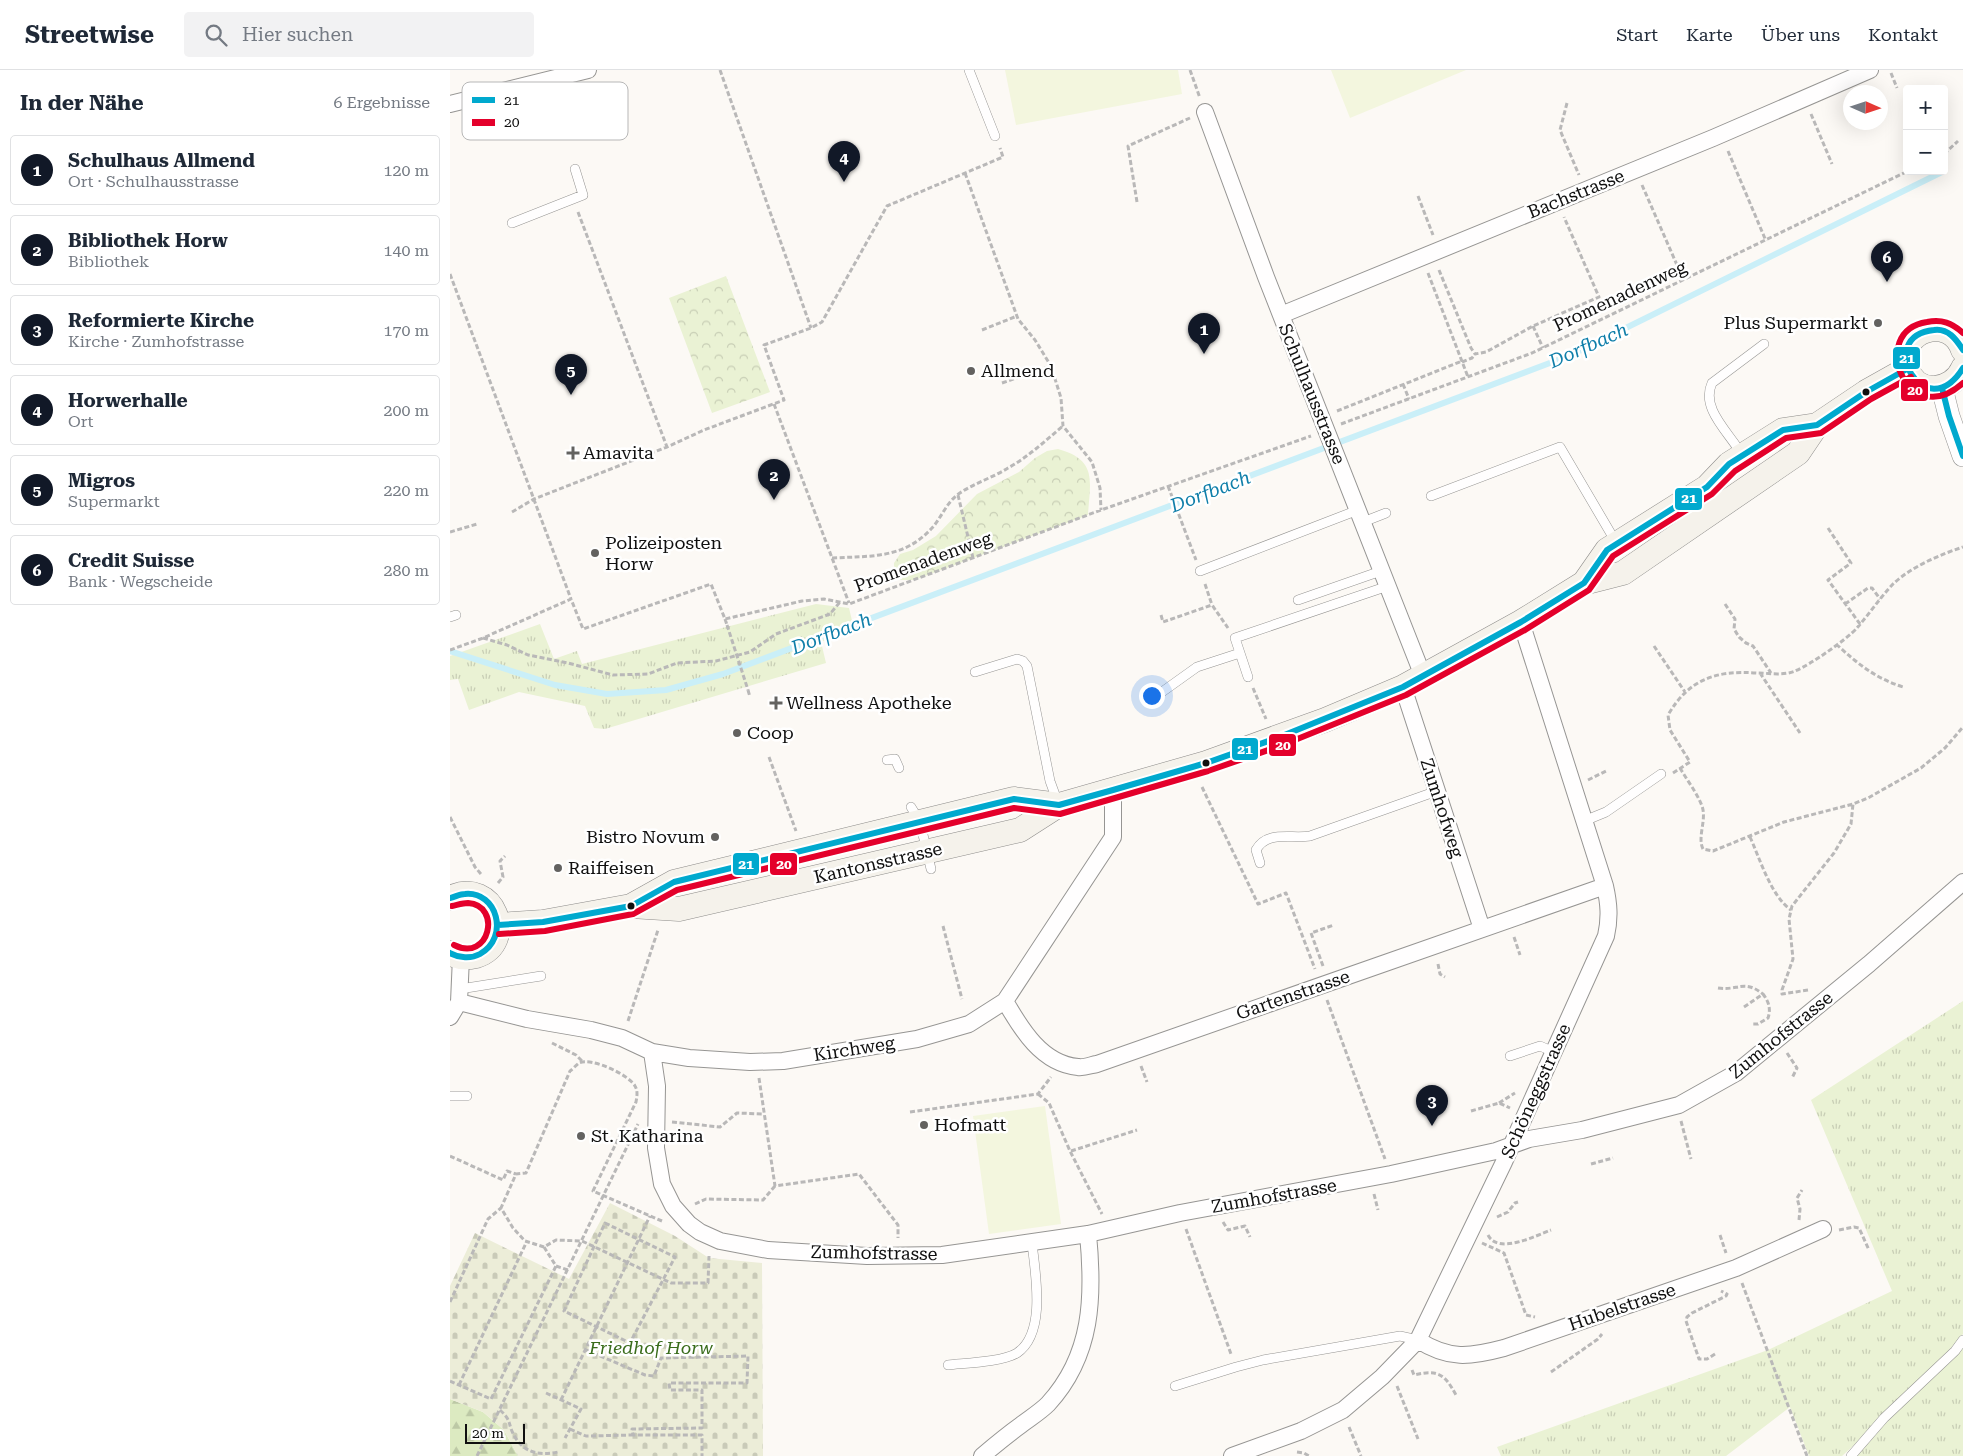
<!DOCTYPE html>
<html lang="de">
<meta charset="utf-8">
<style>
body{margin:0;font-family:"Roboto Serif",serif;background:#f2f2f3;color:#1f2937}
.controls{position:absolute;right:15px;top:15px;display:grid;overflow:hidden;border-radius:5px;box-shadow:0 5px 20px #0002}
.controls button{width:45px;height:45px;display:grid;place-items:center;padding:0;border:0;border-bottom:1px solid #e0e1e3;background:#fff;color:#1f2937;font:25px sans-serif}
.compass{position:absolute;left:1393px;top:15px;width:45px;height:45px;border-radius:50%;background:#fff;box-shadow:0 5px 20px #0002;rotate:93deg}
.scale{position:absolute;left:15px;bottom:12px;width:60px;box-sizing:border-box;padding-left:5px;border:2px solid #101010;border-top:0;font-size:14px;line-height:18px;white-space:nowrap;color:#101010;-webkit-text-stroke:4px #fff;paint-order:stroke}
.you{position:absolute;left:701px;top:625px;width:18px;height:18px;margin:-12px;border:4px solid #fff;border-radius:50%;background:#1a73e8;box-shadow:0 0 0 8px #1a73e833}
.badge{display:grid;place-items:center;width:32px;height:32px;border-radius:50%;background:#111827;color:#fff;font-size:16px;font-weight:700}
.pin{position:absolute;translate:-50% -41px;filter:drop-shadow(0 1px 2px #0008)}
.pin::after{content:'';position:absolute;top:26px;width:18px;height:15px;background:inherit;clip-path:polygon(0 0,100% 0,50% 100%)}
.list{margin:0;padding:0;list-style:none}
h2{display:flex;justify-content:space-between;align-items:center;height:65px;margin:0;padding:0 20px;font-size:21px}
h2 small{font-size:16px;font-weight:400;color:#747a83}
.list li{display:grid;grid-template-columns:32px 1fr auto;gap:15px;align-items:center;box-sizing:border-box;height:70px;margin:0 10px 10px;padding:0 10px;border:1px solid #e0e1e3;border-radius:5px}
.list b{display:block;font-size:19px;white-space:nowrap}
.list p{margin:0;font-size:16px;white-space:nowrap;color:#747a83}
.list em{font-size:16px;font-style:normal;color:#747a83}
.icon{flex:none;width:28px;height:28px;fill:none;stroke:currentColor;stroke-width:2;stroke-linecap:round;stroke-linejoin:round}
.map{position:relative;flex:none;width:1513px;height:1386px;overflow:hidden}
header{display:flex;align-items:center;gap:30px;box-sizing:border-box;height:70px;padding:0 25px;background:#fff;border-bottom:1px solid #e0e1e3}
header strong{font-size:24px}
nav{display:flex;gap:28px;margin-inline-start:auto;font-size:18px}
.search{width:350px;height:45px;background:#f2f2f3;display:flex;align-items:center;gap:12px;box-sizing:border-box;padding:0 18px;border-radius:5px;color:#747a83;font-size:19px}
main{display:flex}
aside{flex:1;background:#fff}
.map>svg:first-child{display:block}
.grass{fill:url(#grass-tufts)}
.forest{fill:url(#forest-firs)}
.cemetery{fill:url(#cemetery-stones)}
.park{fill:url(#park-crowns)}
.pitch{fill:#f3f6de}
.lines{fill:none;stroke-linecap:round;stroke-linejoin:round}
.stream{stroke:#caeff8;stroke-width:6}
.service-casing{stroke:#969593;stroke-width:10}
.minor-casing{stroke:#969593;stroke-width:18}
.tertiary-casing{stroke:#969593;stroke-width:22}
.secondary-casing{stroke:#8d8c8a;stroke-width:25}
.path{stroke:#b9b8b8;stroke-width:3;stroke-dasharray:5 2.5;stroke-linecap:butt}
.service{stroke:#fffefe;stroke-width:9}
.minor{stroke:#fffefe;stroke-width:16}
.tertiary{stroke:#fffefe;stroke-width:21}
.secondary{stroke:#f5f2eb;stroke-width:24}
.path-bridge{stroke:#b9b8b8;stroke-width:3;stroke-dasharray:5 2.5;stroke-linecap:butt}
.bus-1-casing{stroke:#fff;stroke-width:10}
.bus-2-casing{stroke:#fff;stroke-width:10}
.bus-1{stroke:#00a9ce;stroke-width:6}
.bus-2{stroke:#e4002b;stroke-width:6}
.poi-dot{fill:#636260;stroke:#fff;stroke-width:2}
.bus-dot{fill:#101010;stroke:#fff;stroke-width:2}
.labels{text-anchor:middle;stroke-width:5;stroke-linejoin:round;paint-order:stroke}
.street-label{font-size:18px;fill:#101010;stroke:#fff}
.poi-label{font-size:18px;fill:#101010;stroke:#fff;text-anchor:start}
.park-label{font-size:18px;font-style:italic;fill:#396c1b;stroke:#fff}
.water-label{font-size:19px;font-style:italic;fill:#107faa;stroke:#fff}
.key{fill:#fff;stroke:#b7b7b7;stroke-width:1}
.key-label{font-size:14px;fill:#101010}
.line-badge{stroke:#fff;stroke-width:2}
.badge-label{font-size:14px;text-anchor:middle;font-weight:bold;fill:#fff}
</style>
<header>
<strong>Streetwise</strong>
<div class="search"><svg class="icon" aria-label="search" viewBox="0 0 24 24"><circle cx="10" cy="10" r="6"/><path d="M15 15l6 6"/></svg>Hier suchen</div>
<nav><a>Start</a><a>Karte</a><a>Über uns</a><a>Kontakt</a></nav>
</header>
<main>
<aside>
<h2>In der Nähe<small>6 Ergebnisse</small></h2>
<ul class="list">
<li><span class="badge">1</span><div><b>Schulhaus Allmend</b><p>Ort · Schulhausstrasse</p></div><em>120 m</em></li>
<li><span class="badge">2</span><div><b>Bibliothek Horw</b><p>Bibliothek</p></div><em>140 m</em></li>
<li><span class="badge">3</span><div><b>Reformierte Kirche</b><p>Kirche · Zumhofstrasse</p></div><em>170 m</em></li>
<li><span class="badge">4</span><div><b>Horwerhalle</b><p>Ort</p></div><em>200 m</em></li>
<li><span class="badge">5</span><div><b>Migros</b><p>Supermarkt</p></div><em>220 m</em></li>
<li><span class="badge">6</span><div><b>Credit Suisse</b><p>Bank · Wegscheide</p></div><em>280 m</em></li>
</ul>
</aside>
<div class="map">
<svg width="1513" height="1386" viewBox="0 0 1513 1386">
<defs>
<pattern id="grass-tufts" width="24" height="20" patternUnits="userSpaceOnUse" patternTransform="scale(1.25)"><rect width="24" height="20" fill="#eaf2d4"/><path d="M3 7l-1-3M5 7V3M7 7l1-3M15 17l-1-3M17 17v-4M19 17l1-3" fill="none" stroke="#c8ceb5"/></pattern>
<pattern id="forest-firs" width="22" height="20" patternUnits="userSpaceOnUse" patternTransform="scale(1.25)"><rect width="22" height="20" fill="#dceac1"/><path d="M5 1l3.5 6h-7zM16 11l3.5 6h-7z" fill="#bcc8a5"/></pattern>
<pattern id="cemetery-stones" width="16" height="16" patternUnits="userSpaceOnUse" patternTransform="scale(1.25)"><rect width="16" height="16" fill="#ecedd8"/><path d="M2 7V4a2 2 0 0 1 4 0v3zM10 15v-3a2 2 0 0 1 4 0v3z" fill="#c9cab8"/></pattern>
<pattern id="park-crowns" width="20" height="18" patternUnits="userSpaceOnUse" patternTransform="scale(1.25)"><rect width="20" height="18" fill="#eaf2d4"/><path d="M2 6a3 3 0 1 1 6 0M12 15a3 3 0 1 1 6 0" fill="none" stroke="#c8ceb5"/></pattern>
</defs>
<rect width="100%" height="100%" fill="#fcf9f5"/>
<!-- grass -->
<path class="grass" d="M366,534L399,538L404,559L371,572L376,593L155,659L144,658L135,636L69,622L19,640L8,609L0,610V586L90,554L104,589L127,581L132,594Z
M1513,931V1264L1495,1285L1402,1377L1392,1386H1359L1340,1337L1276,1386H1051L1047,1377L1318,1280L1442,1221L1361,1030Z
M1513,1276V1386H1407L1426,1363Z"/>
<!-- forest -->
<path class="forest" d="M0,1329L33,1342L54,1360L68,1386H0Z"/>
<!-- cemetery -->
<path class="cemetery" d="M160,1133L225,1166L259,1188L312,1193L313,1386H68L54,1360L33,1342L0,1329V1216L25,1163L119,1209Z"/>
<!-- park -->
<path class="park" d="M276,206L320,322L262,343L219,228Z
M608,379C648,390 640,411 638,445L464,510H450L444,503V493L450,484L463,480L486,466L527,424L569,402L585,388L597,381Z"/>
<!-- pitch -->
<path class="pitch" d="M555,0H728L732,24L566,55Z
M881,0H1016L900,48Z
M595,1036L611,1154L539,1164L523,1046Z"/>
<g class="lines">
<!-- stream -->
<path class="stream" d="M0,581L105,615L157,624L216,620L273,604L1121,285L1494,101"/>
<!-- service casing -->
<g class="service-casing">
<path id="service" d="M519,0L545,66
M98,11L107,40
M62,153L133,125L125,99
M1292,385C1280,363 1250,339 1262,313L1314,274
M981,426L1110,377L1167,474
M913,452L936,443
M750,501L908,440
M848,530L931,501
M0,547L6,545
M525,602L567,589L573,591L577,596L600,711L608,733
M798,607L785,568L938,516
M712,622L747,597L790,583
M437,690L445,689L449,698
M461,737L470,752L481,799
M1134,751L1156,742L1211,704
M810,793L806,780C817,760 841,769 860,766L987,721
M10,919L91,906
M1060,986L1090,976L1104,982
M0,1026H17
M498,1295C516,1293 552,1292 567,1283C597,1263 585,1202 582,1173
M725,1316L786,1297L813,1290L950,1266L968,1270
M1401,1386L1434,1348L1505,1281L1513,1270"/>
</g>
<!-- minor casing -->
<g class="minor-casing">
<path id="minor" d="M0,34L138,0
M755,42L816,207L973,606
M831,245L1263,68L1420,0
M953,617L1032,859
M555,931C571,959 592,994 628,997C634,998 641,995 647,994L1155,816
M9,932L77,949L141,960L172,968L202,982L239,988L300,992L333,991L467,969L519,954L555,931L663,767V720
M0,947L9,932L11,887
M202,982L207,1016L206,1078L212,1114L223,1136L239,1154L250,1162L270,1171L318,1180L417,1186L492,1185L638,1164L730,1143L941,1104L1046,1081L1079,1069L1132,1060L1229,1035L1286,1003L1419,894L1513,812
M968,1270C999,1290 1020,1287 1054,1278L1286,1198L1373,1159
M532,1386C545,1375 557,1365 571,1355C580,1348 590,1342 598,1334C643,1285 644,1226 638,1164
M782,1386L851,1361L893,1340L932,1307L968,1270L1054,1092L1156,866C1160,848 1159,834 1155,816L1071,552"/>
</g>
<!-- tertiary casing -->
<g class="tertiary-casing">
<path id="tertiary" d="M1492,318L1499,346L1513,386"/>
</g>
<!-- secondary casing -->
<g class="secondary-casing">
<path id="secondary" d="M1513,280C1500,242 1445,261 1457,298C1466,326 1502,323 1513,298
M1134,513L1157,480L1257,417L1279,394L1333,360L1367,355
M0,828C44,806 68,873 26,886C17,888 8,888 0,883
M181,836L224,812L564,729L609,735
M48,855L93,852L181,836L229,839L570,760L609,735L756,693L875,650L953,617L1071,552L1134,513L1173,503L1348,383L1367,355L1416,322L1457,299"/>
</g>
<!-- path -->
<path class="path" d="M270,0L361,258
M740,0L750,28
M1441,3L1447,18
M1117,33L1110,60L1129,105
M1361,44L1382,94
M1278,81L1316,171
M1494,84L1508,71
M515,103L568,249L585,270L601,296L611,328L613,356L642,392L650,418L651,440
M1192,115L1234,211
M968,126L983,165
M687,132L678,76L740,48
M128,142L217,377
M989,200L1021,278L1025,284L1036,282L1083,256L1149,227L1114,147
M978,203L1018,307
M0,204L121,529
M1083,256L1093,278
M532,260L567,246
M1012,292L1022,288L1025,284
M552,313L601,296
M953,314L959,329
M324,334L399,533
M887,341L1012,291
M891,354L1082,283L1458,101
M718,416L746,490
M508,425L523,488
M62,442L84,429L217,377L254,360L334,330L314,275L361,258L372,252L437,136L553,87L550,78
M1378,458L1401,493L1378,510L1410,554
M0,462L27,454
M382,488C420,486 454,489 482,458C491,448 496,434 507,425C522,414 542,408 558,398C578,387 595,371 613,356
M755,514L762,535
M1275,534L1285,549L1284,559L1289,567L1296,573L1303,576L1321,603
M1395,534L1418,518H1422L1430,529
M711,545L713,552L762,535L778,558
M275,549L277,555
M33,568L57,575L78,585L118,593L163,605L198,604L227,593L266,591L300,582L326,564L380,544L390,532
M1386,574C1408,594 1425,608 1453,617
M1204,576L1235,622
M0,580L33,568L121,529L133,559L261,514L275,549L352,531L374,529L399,534L651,440L861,366
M1310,603L1350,663
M803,618L816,649
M298,620L300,627
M319,687L346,761
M1230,698C1237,710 1247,723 1252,736C1257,750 1247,767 1253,779L1263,781L1334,752L1403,734L1418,728L1471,698L1495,678L1513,657
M1223,703L1240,692L1220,660L1218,645C1239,609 1266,600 1307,603C1319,603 1333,606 1345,601C1360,595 1396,570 1407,558C1419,544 1430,528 1443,514C1461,497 1489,485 1513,477
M1138,710L1156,701
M752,717L808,834L836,823L865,899
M0,747L25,797L31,804
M1300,767C1310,789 1321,826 1341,840
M48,813L53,807L50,791L55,786
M493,856L512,929
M1064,867L1070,885
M988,894L990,904L995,907
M873,896L861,863L884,855
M1268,918C1288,921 1294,909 1313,924
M1358,920L1332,924V920L1343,889L1339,849L1342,836L1384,783L1401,754L1403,734
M877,930L935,1089
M1294,937L1313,924C1319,932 1321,939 1318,948L1308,954H1301
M178,951L208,860
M102,973L126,985L133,992
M1337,983L1347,998L1342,1008
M691,996L697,1012
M309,1008L325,1116L409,1104L448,1155V1168
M588,1024L599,1033L620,1081L652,1144
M1049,1033L1065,1023
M1021,1041L1049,1033L1060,1038
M460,1042L588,1024L601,1007
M1231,1051L1241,1089
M222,1052L270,1057L287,1043L314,1044
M621,1081L687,1060
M0,1086L53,1110L57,1101L66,1104
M1141,1094L1163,1088
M924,1124L928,1140
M245,1134L256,1129L313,1130L325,1116
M1047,1147L1058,1142L1065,1133L1068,1132
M1349,1150L1350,1139L1347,1128L1352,1120
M212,1151L143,1121L186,1032C187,1026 188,1021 185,1016C179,1005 142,987 129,993C126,995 123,999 120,1001L76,1103L66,1104L51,1138L63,1158L75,1171L94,1177L106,1170L132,1171L221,1213H258L259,1186
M773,1152L778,1160L795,1156L800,1167
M155,1153L225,1187L180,1273L114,1241Z
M736,1159L781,1284
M1389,1160L1404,1157L1409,1158L1419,1180
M1038,1165C1048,1185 1085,1166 1101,1160
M1270,1165L1276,1183
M1032,1173L1054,1183L1076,1245L1085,1247
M94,1177L106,1196L118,1200
M1292,1213L1357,1386
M0,1232L38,1149L51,1138
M136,1280L195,1305L204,1306L211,1288L298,1286L297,1313H219L220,1320H252V1358L182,1359L183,1365H252V1386
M1265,1284L1257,1289H1249L1236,1251L1237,1247L1242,1243L1276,1226L1277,1224L1271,1221
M962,1300L964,1305C989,1299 995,1305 1006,1325
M1101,1302L1148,1269L1152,1264
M0,1311L41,1329L106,1196
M9,1315L77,1171
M947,1316L968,1369
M96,1323L131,1339L115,1368
M111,1330L200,1146
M50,1340C63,1352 57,1354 65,1367C74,1383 91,1386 108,1382
M899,1357L911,1386
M120,1359L136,1366L183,1365
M847,1382L854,1383L859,1386
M27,1386L188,1054"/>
<!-- service -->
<use href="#service" class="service"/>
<!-- minor -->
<use href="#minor" class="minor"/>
<!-- tertiary -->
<use href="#tertiary" class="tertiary"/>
<!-- secondary -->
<use href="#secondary" class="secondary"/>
<!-- path-bridge -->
<path class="path-bridge" d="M277,555L298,620"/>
<!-- bus-1 casing -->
<g class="bus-1-casing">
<path id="bus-1" d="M1513,280C1506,269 1498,258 1484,260C1423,266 1475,359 1513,298
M1492,318L1499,346L1513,386
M0,828C5,827 10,824 15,824C47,821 60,867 30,884C21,889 9,888 0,883
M48,855L93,852L181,836L224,812L564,729L609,735L663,720L756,693L827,668L953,617L1071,552L1134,513L1157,480L1257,417L1279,394L1333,360L1367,355L1416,322L1457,299"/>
</g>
<!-- bus-2 casing -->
<g class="bus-2-casing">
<path id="bus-2" d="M1513,263C1502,253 1492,249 1477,252C1417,261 1457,363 1513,313
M2,836C7,835 13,833 18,833C52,835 40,893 4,875
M49,864L95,861L183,844L227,820L564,738L610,744L665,728L758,701L830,676L956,625L1075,560L1139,520L1163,486L1262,424L1285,401L1336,368L1371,363L1421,329L1461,307"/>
</g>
<!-- bus-1 -->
<use href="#bus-1" class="bus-1"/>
<!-- bus-2 -->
<use href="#bus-2" class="bus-2"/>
</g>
<!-- markers -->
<g class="poi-dot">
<circle cx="1428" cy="253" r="5"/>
<circle cx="521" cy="301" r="5"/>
<path d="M120.5 375.5h5v5h5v5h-5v5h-5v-5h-5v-5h5z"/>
<circle cx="145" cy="483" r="5"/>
<path d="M323.5 625.5h5v5h5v5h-5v5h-5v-5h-5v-5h5z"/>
<circle cx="287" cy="663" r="5"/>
<circle cx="265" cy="767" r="5"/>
<circle cx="108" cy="798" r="5"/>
<circle cx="474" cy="1055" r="5"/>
<circle cx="131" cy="1066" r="5"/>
</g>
<g class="bus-dot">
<circle cx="1416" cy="322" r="4.5"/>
<circle cx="756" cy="693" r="4.5"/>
<circle cx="181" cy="836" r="4.5"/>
</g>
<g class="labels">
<!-- street labels -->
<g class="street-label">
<text transform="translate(1126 124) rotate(-22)" y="6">Bachstrasse</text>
<text transform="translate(1170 226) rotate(-25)" y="6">Promenadenweg</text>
<text transform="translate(862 324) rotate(68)" y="6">Schulhausstrasse</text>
<text transform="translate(473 492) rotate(-20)" y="6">Promenadenweg</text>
<text transform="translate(992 738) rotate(72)" y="6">Zumhofweg</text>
<text transform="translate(428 793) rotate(-13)" y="6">Kantonsstrasse</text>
<text transform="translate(843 925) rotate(-19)" y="6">Gartenstrasse</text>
<text transform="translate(1331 965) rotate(-39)" y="6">Zumhofstrasse</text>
<text transform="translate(404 979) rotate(-9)" y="6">Kirchweg</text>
<text transform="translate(1086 1021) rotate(-66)" y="6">Schöneggstrasse</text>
<text transform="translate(824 1126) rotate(-10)" y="6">Zumhofstrasse</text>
<text transform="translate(424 1183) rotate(1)" y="6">Zumhofstrasse</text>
<text transform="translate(1172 1237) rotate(-19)" y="6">Hubelstrasse</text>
</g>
<!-- poi labels -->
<g class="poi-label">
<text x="1418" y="259" text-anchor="end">Plus Supermarkt</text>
<text x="531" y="307">Allmend</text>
<text x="133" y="389">Amavita</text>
<text x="155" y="479">Polizeiposten<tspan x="155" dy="21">Horw</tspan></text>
<text x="336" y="639">Wellness Apotheke</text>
<text x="297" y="669">Coop</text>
<text x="255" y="773" text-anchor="end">Bistro Novum</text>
<text x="118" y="804">Raiffeisen</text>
<text x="484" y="1061">Hofmatt</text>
<text x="141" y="1072">St. Katharina</text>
</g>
<!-- park labels -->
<g class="park-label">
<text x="201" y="1284">Friedhof Horw</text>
</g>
<!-- water labels -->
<g class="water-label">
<text transform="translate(1138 275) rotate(-24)" y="7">Dorfbach</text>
<text transform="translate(760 421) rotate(-21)" y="7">Dorfbach</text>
<text transform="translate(381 563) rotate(-21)" y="7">Dorfbach</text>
</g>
</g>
<!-- legend -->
<rect x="12" y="12" width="166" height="58" rx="8" class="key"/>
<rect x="22" y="27" width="23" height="6" fill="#00a9ce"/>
<rect x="22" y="49" width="23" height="7" fill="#e4002b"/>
<g class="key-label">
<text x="54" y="35">21</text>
<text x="54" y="57">20</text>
</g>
<g class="line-badge">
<rect x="1442" y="276" width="29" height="24" rx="5" fill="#00a9ce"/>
<rect x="1450" y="308" width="29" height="24" rx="5" fill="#e4002b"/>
<rect x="1224" y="417" width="29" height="24" rx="5" fill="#00a9ce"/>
<rect x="818" y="663" width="29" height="24" rx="5" fill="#e4002b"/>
<rect x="781" y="667" width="28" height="24" rx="5" fill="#00a9ce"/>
<rect x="319" y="782" width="29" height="24" rx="5" fill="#e4002b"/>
<rect x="282" y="782" width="28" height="24" rx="5" fill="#00a9ce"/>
</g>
<g class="badge-label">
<text x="1457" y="293">21</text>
<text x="1465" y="325">20</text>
<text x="1239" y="433">21</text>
<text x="833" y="680">20</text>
<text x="795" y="684">21</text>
<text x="334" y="799">20</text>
<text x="296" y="799">21</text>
</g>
</svg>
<div class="controls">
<button>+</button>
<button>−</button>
</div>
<svg class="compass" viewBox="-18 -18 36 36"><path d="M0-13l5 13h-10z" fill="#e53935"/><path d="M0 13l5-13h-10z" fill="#747a83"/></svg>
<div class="scale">20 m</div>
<div class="you"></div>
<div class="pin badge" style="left:754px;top:284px">1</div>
<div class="pin badge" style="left:324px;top:430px">2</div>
<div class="pin badge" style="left:982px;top:1056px">3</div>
<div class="pin badge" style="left:394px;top:112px">4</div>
<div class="pin badge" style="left:121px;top:325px">5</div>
<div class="pin badge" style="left:1437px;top:212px">6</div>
</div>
</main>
